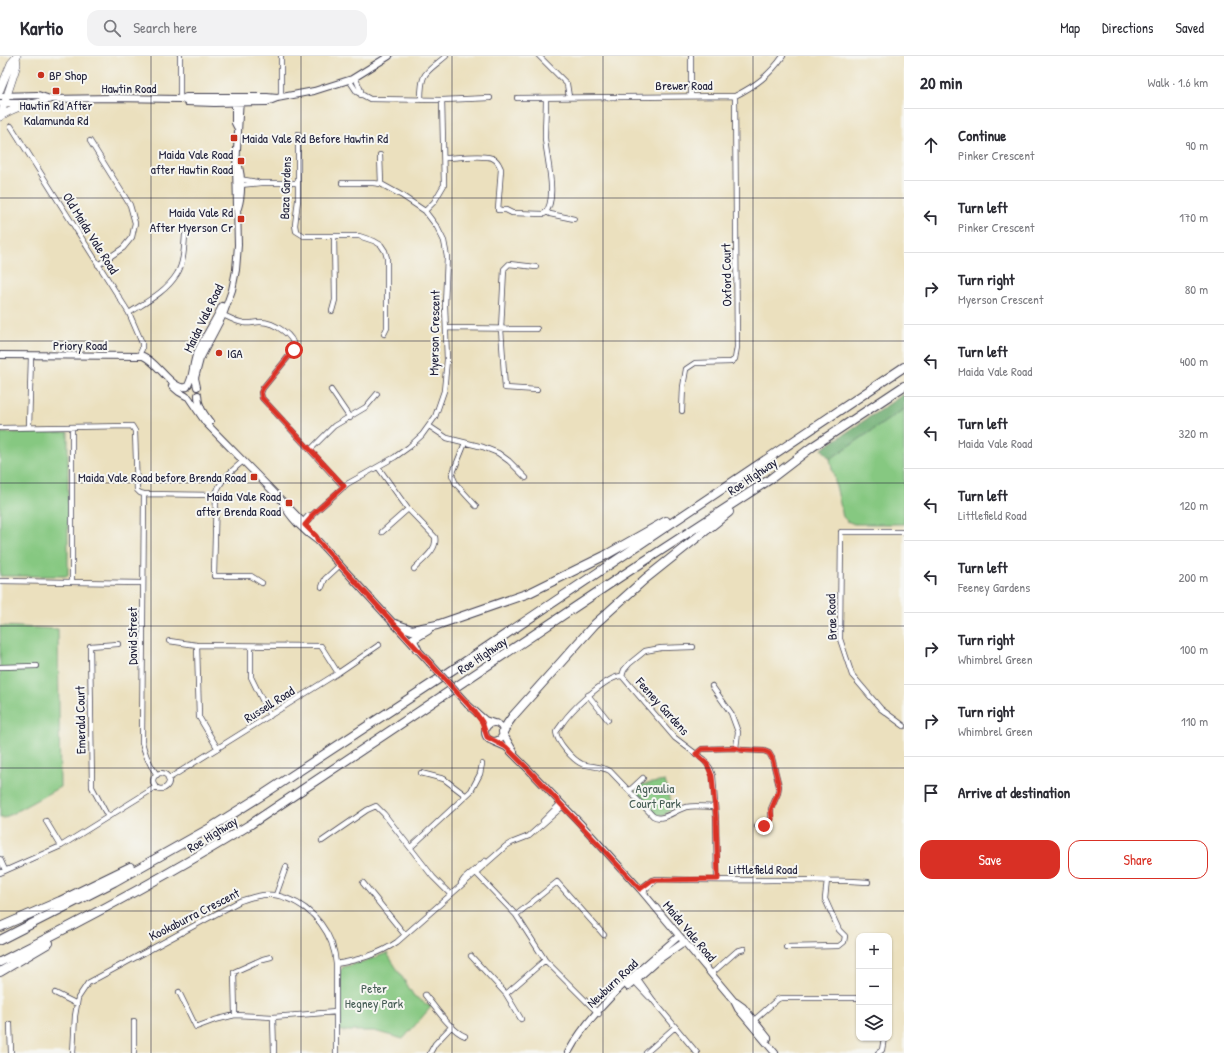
<!DOCTYPE html>
<meta charset="utf-8">
<style>
body{margin:0;font-family:"Patrick Hand",sans-serif;background:#f2f2f3;color:#2b2b33}
.controls{position:absolute;right:12px;bottom:12px;display:grid;overflow:hidden;border-radius:8px;box-shadow:0 1px 3px #0004}
.controls button{width:36px;height:36px;display:grid;place-items:center;padding:0;border:0;border-bottom:1px solid #e1e1e2;background:#fff;color:#2b2b33;font:20px sans-serif}
.stop{position:absolute;width:12px;height:12px;margin:-9px;border:3px solid #d93025;border-radius:50%;background:#fff}
.stop.end{background:#d93025;border-color:#fff;box-shadow:0 1px 4px #0008}
.list{margin:0;padding:0;list-style:none}
h2{display:flex;justify-content:space-between;align-items:center;height:52px;margin:0;padding:0 16px;font-size:17px}
h2 small{font-size:13px;font-weight:400;color:#7c7c81}
.list li{display:grid;grid-template-columns:26px 1fr auto;gap:12px;align-items:center;box-sizing:border-box;height:72px;padding:0 16px;border-top:1px solid #e1e1e2}
.list b{display:block;font-size:15px;white-space:nowrap}
.list p{margin:0;font-size:13px;white-space:nowrap;color:#7c7c81}
.list em{font-size:13px;font-style:normal;color:#7c7c81}
.actions{display:flex;gap:8px;padding:12px 16px}
.actions a{flex:1;padding:9px 0;border:1px solid #d93025;border-radius:12px;text-align:center;font-size:14px;color:#d93025}
.actions .main{background:#d93025;color:#fff}
.icon{flex:none;width:22px;height:22px;fill:none;stroke:currentColor;stroke-width:2;stroke-linecap:round;stroke-linejoin:round}
.map{position:relative;flex:none;width:904px;height:997px;overflow:hidden}
header{display:flex;align-items:center;gap:24px;box-sizing:border-box;height:56px;padding:0 20px;background:#fff;border-bottom:1px solid #e1e1e2}
header strong{font-size:19px}
nav{display:flex;gap:22px;margin-inline-start:auto;font-size:14px}
.search{width:280px;height:36px;background:#f2f2f3;display:flex;align-items:center;gap:10px;box-sizing:border-box;padding:0 14px;border-radius:12px;color:#7c7c81;font-size:15px}
main{display:flex}
aside{flex:1;background:#fff}
.map>svg:first-child{display:block}
.green{fill:#86c881;stroke:#54755e}
.forest{fill:#6cac6f;stroke:#476755}
.lines{fill:none;stroke-linecap:round;stroke-linejoin:round}
.street-casing{stroke:#403e4f;stroke-width:6}
.secondary-casing{stroke:#403e4f;stroke-width:8}
.primary-casing{stroke:#403e4f;stroke-width:8}
.highway-casing{stroke:#403e4f;stroke-width:10}
.street{stroke:#fff;stroke-width:4.5}
.secondary{stroke:#fff;stroke-width:6}
.primary{stroke:#fff;stroke-width:7}
.highway{stroke:#fff;stroke-width:8}
.secondary-bridge-casing{stroke:#403e4f;stroke-width:8;stroke-linecap:butt}
.secondary-bridge{stroke:#fff;stroke-width:6}
.route{stroke:#d93025;stroke-width:5}
.grid{fill:none;stroke:#22223b;stroke-width:1;stroke-opacity:0.55}
.poi-dot{fill:#c8321e;stroke:#f6f6f2;stroke-width:1.5}
.labels{text-anchor:middle;stroke-width:4;stroke-linejoin:round;paint-order:stroke}
.poi-label{font-size:13px;fill:#22223b;stroke:#f6f6f2;text-anchor:end}
.street-label{font-size:13px;fill:#22223b;stroke:#f6f6f2}
.park-label{font-size:13px;fill:#455c54;stroke:#f6f6f2}
</style>
<header>
<strong>Kartio</strong>
<div class="search"><svg class="icon" aria-label="search" viewBox="0 0 24 24"><circle cx="10" cy="10" r="6"/><path d="M15 15l6 6"/></svg>Search here</div>
<nav><a>Map</a><a>Directions</a><a>Saved</a></nav>
</header>
<main>
<div class="map">
<svg width="904" height="997" viewBox="0 0 904 997">
<rect width="100%" height="100%" fill="#f6f6f2"/>
<filter id="ink" filterUnits="userSpaceOnUse"><feTurbulence type="fractalNoise" baseFrequency=".025" numOctaves="2"/><feDisplacementMap in="SourceGraphic" scale="8" xChannelSelector="R" yChannelSelector="G"/><feConvolveMatrix kernelMatrix="1 2 1 2 8 2 1 2 1" color-interpolation-filters="sRGB"/></filter>
<filter id="wash" filterUnits="userSpaceOnUse"><feTurbulence type="fractalNoise" baseFrequency=".012" numOctaves="4" result="noise"/><feDisplacementMap in="SourceGraphic" scale="16" xChannelSelector="R" yChannelSelector="G"/><feGaussianBlur stdDeviation="0.9" result="paint"/><feColorMatrix in="noise" values="0 0 0 0 0 0 0 0 0 0 0 0 0 0 0 0 0 1.4 0 .05"/><feComposite in="paint" operator="in"/></filter>
<g filter="url(#wash)">
<rect width="100%" height="100%" fill="#ebe0be"/>
<!-- green -->
<path class="green" d="M904,353V468H854L847,465L843,461L830,403Z
M68,376V520H0V377Z
M0,570L58,573L60,731L4,762H0Z
M665,725L673,752L663,760L655,759L638,742L635,734L640,729Z
M387,897L414,940L431,951L403,983L374,975H340V915L343,911L365,905Z"/>
<!-- forest -->
<path class="forest" d="M904,338V353L830,403L822,393Z"/>
</g>
<g filter="url(#ink)">
<g class="lines">
<!-- street casing -->
<g class="street-casing">
<path id="street" d="M180,0V43
M281,0V42
M539,0L567,28L569,41
M355,21L361,35V39
M349,24L357,36L370,43L442,44L490,42
M691,40V0
M517,42L735,40C755,30 770,19 783,0
M421,44C421,15 425,18 446,0
M11,70L129,257L142,287V293L139,299
M298,78V144L295,169L296,175L304,180H359L374,185L381,189L385,195L387,202V272L384,278
M90,85L130,149L135,167L132,181L123,192L98,209
M380,99L381,128
M444,102C454,102 487,98 494,103C498,105 499,109 501,113L498,154H506L512,157L544,158C559,145 546,100 545,82C545,69 546,55 546,42
M239,123L257,126
M240,129L261,127H298
M425,155L434,146L444,129L442,44
M547,156L550,158L574,163
M536,211L509,208L504,213L501,273L505,332L537,334
M332,255L335,244L334,180
M129,257C146,246 166,236 177,218C184,207 184,191 185,179
M221,258C228,261 236,266 244,267C250,268 254,266 260,266C273,266 298,280 293,295L263,332L261,337L262,342L344,431
M446,272L537,273
M331,334L350,362
M682,355L683,331L686,313L695,307L731,306L735,303L737,291L735,40
M429,370L447,382L483,391L498,397L509,405L526,422
M0,372L132,370L135,375L137,434L140,437L144,438L216,439C219,424 232,415 243,405
M29,372L31,300
M72,372V526
M465,387L452,419L456,428L476,450
M310,394L334,370L366,351L377,338
M378,411L408,453L435,481C438,494 422,504 414,513
M144,438L142,686C145,699 149,708 157,719
M216,439L214,520H251L262,527
M301,468L308,460L312,459L347,428L395,401L409,391L422,379L435,361L444,335L447,304L445,249L447,201L444,185L437,171L425,155L401,139L381,128L373,127H342
M302,471L311,462L312,459
M382,476L408,453
M904,476H841L840,583L852,619L881,653L904,670
M0,525L143,527
M322,531L325,523L340,509
M169,585L197,589L321,590L338,617
M197,589L199,661L218,693
M251,590V621L270,660
M0,611L37,610
M622,620L624,614L629,608L645,595L661,592L693,591
M712,630L731,657L738,676L736,692
M588,639L608,664
M696,698L702,693L736,692L742,694L764,695L769,697L772,702L779,730L778,737L771,753V763L764,770H757
M421,717L444,723L465,739
M153 725a8 8 0 1 1 16 0a8 8 0 1 1-16 0Z
M168,723L338,617L379,589
M629,735L643,722
M715,751C706,751 695,749 686,751C675,754 663,766 653,760L610,715C601,710 591,711 582,708C573,704 557,686 556,676C560,671 563,666 567,661C577,649 607,620 622,620L675,682L704,704L710,712L713,720L716,762L717,823
M108,761L92,731L90,590L118,588
M46,765L61,790
M543,765L561,747
M322,785L367,754L376,750L384,758L433,821L450,838
M411,791L471,735L480,718L482,708
M0,803L5,814
M474,815L516,859L545,904L599,958
M0,817L61,790L156,731
M363,827L405,879
M461,827L464,823L485,805
M640,833L652,824L657,823C728,826 798,822 868,826
M642,836L656,824
M276,839L286,811
M516,859L557,826L604,879
M786,891L839,890L844,886L845,880L839,874L825,843L827,824
M471,900L506,938L521,963
M336,908C358,904 378,899 397,886L506,790L511,787L529,780L563,750
M711,918L737,895L744,893
M636,920L653,944L697,997
M633,924L649,941
M179,936L196,971L215,964L235,959L273,961L336,956
M55,937L77,948
M506,938L545,904
M425,939C435,951 451,975 465,980
M235,959L234,916L263,903L271,901
M273,961L274,997
M752,966L778,943L781,942H859
M10,968L11,997
M73,997L75,960L78,942L88,927L240,845C252,841 262,838 274,839C278,839 282,841 286,842C314,852 334,878 336,908V997
M134,997V965
M430,997L435,988L452,970
M646,997L675,971
M878,997L882,994L884,982"/>
</g>
<!-- secondary casing -->
<g class="secondary-casing">
<path id="secondary" d="M0,40L38,39L50,43
M182,43L187,46L214,47L267,46L277,42L314,35L352,23L389,0
M235,45V67L237,71
M0,47H34L52,43L112,42L180,43H182L186,41H267L277,42
M238,152C242,140 242,122 239,110
M0,299L143,300C158,306 172,335 187,331
M172,330L179,336L186,340
M187,331C194,321 192,308 197,297C204,281 215,266 222,250
M197,331L195,322L200,303L223,259L232,234L236,214L238,189L236,111L240,41
M198,339C198,350 204,358 210,366
M189,342L206,367L301,464
M283,447C289,461 305,476 318,485L429,606
M468,649L485,664L494,667
M485 676a9 9 0 1 1 18 0a9 9 0 1 1-18 0Z
M503,677L514,696
M492,685L506,691L529,714L580,767L640,833L734,945L738,953L775,997
M628,931L657,905L684,886
M736,946L743,951L768,982
M568,997C594,949 639,915 679,880"/>
</g>
<!-- primary casing -->
<g class="primary-casing">
<path id="primary" d="M0,34L11,7L17,0
M0,61L17,9L16,0
M0,61C9,54 19,52 29,47"/>
</g>
<!-- highway casing -->
<g class="highway-casing">
<path id="highway" d="M395,568L412,574L437,569L529,537L604,500L666,465
M417,593L414,587L413,583L428,574
M503,676L508,667L513,660L595,568L645,523L729,456
M0,871L60,845L130,811
M0,884L114,826L210,772L261,740L466,605L904,311
M0,906C86,863 169,819 251,768L620,521L769,424L812,391L904,330
M0,916L49,887"/>
</g>
<!-- street -->
<use href="#street" class="street"/>
<!-- secondary -->
<use href="#secondary" class="secondary"/>
<!-- primary -->
<use href="#primary" class="primary"/>
<!-- highway -->
<use href="#highway" class="highway"/>
<!-- secondary-bridge casing -->
<g class="secondary-bridge-casing">
<path id="secondary-bridge" d="M429,606L468,649"/>
</g>
<!-- secondary-bridge -->
<use href="#secondary-bridge" class="secondary-bridge"/>
</g>
</g>
<g class="lines" filter="url(#ink)">
<!-- route -->
<path class="route" d="M294,294L263,332L261,336L262,342L344,430L312,459L311,462L305,469L316,480L318,485L475,656L482,666L487,681L506,691L529,714L640,833L652,824L718,823L716,762L712,720L707,708L696,698L702,693L736,692L742,694L764,695L769,697L772,702L779,730L778,737L771,754L772,763L764,770"/>
</g>
<!-- grid -->
<path class="grid" d="M151,0V997M301,0V997M452,0V997M603,0V997M753,0V997M0,142H904M0,285H904M0,427H904M0,570H904M0,712H904M0,855H904"/>
<!-- markers -->
<g class="poi-dot">
<circle cx="41" cy="19" r="4"/>
<rect x="52" y="31" width="8" height="8" rx="2"/>
<rect x="230" y="78" width="8" height="8" rx="2"/>
<rect x="237" y="101" width="8" height="8" rx="2"/>
<rect x="237" y="159" width="8" height="8" rx="2"/>
<circle cx="219" cy="297" r="4"/>
<rect x="250" y="417" width="8" height="8" rx="2"/>
<rect x="285" y="443" width="8" height="8" rx="2"/>
</g>
<g class="labels">
<!-- poi labels -->
<g class="poi-label">
<text x="49" y="24" text-anchor="start">BP Shop</text>
<text x="56" y="54" text-anchor="middle">Hawtin Rd After<tspan x="56" dy="15">Kalamunda Rd</tspan></text>
<text x="242" y="87" text-anchor="start">Maida Vale Rd Before Hawtin Rd</text>
<text x="233" y="103">Maida Vale Road<tspan x="233" dy="15">after Hawtin Road</tspan></text>
<text x="233" y="161">Maida Vale Rd<tspan x="233" dy="15">After Myerson Cr</tspan></text>
<text x="227" y="302" text-anchor="start">IGA</text>
<text x="246" y="426">Maida Vale Road before Brenda Road</text>
<text x="281" y="445">Maida Vale Road<tspan x="281" dy="15">after Brenda Road</tspan></text>
</g>
<!-- street labels -->
<g class="street-label">
<text x="684" y="34">Brewer Road</text>
<text x="129" y="37">Hawtin Road</text>
<text transform="translate(285 132) rotate(-88)" y="5">Baza Gardens</text>
<text transform="translate(91 177) rotate(58)" y="5">Old Maida Vale Road</text>
<text transform="translate(726 219) rotate(-91)" y="5">Oxford Court</text>
<text transform="translate(203 262) rotate(-64)" y="5">Maida Vale Road</text>
<text transform="translate(434 277) rotate(-89)" y="5">Myerson Crescent</text>
<text x="80" y="294">Priory Road</text>
<text transform="translate(752 420) rotate(-34)" y="5">Roe Highway</text>
<text transform="translate(831 561) rotate(-92)" y="5">Brae Road</text>
<text transform="translate(132 580) rotate(-90)" y="5">David Street</text>
<text transform="translate(482 599) rotate(-34)" y="5">Roe Highway</text>
<text transform="translate(269 648) rotate(-32)" y="5">Russell Road</text>
<text transform="translate(663 650) rotate(48)" y="5">Feeney Gardens</text>
<text transform="translate(80 664) rotate(-91)" y="5">Emerald Court</text>
<text transform="translate(212 778) rotate(-32)" y="5">Roe Highway</text>
<text x="763" y="818">Littlefield Road</text>
<text transform="translate(194 858) rotate(-27)" y="5">Kookaburra Crescent</text>
<text transform="translate(690 875) rotate(50)" y="5">Maida Vale Road</text>
<text transform="translate(612 927) rotate(-43)" y="5">Newburn Road</text>
</g>
<!-- park labels -->
<g class="park-label">
<text x="655" y="737">Agraulia<tspan x="655" dy="15">Court Park</tspan></text>
<text x="374" y="937">Peter<tspan x="374" dy="15">Hegney Park</tspan></text>
</g>
</g>
</svg>
<div class="controls">
<button>+</button>
<button>−</button>
<button><svg class="icon" aria-label="layers" viewBox="0 0 24 24"><path d="M12 4l9 5-9 5-9-5zM3 14l9 5 9-5"/></svg></button>
</div>
<div class="stop" style="left:294px;top:294px"></div>
<div class="stop end" style="left:764px;top:770px"></div>
</div>
<aside>
<h2>20 min<small>Walk · 1.6 km</small></h2>
<ul class="list">
<li><svg class="icon" aria-label="ahead" viewBox="0 0 24 24"><path d="M12 20V5M6 11l6-6 6 6"/></svg><div><b>Continue</b><p>Pinker Crescent</p></div><em>90 m</em></li>
<li><svg class="icon" aria-label="left" viewBox="0 0 24 24"><path d="M17 20v-9H6M10 6l-5 5 5 5"/></svg><div><b>Turn left</b><p>Pinker Crescent</p></div><em>170 m</em></li>
<li><svg class="icon" aria-label="right" viewBox="0 0 24 24"><path d="M7 20v-9h11M14 6l5 5-5 5"/></svg><div><b>Turn right</b><p>Myerson Crescent</p></div><em>80 m</em></li>
<li><svg class="icon" aria-label="left" viewBox="0 0 24 24"><path d="M17 20v-9H6M10 6l-5 5 5 5"/></svg><div><b>Turn left</b><p>Maida Vale Road</p></div><em>400 m</em></li>
<li><svg class="icon" aria-label="left" viewBox="0 0 24 24"><path d="M17 20v-9H6M10 6l-5 5 5 5"/></svg><div><b>Turn left</b><p>Maida Vale Road</p></div><em>320 m</em></li>
<li><svg class="icon" aria-label="left" viewBox="0 0 24 24"><path d="M17 20v-9H6M10 6l-5 5 5 5"/></svg><div><b>Turn left</b><p>Littlefield Road</p></div><em>120 m</em></li>
<li><svg class="icon" aria-label="left" viewBox="0 0 24 24"><path d="M17 20v-9H6M10 6l-5 5 5 5"/></svg><div><b>Turn left</b><p>Feeney Gardens</p></div><em>200 m</em></li>
<li><svg class="icon" aria-label="right" viewBox="0 0 24 24"><path d="M7 20v-9h11M14 6l5 5-5 5"/></svg><div><b>Turn right</b><p>Whimbrel Green</p></div><em>100 m</em></li>
<li><svg class="icon" aria-label="right" viewBox="0 0 24 24"><path d="M7 20v-9h11M14 6l5 5-5 5"/></svg><div><b>Turn right</b><p>Whimbrel Green</p></div><em>110 m</em></li>
<li><svg class="icon" aria-label="arrive" viewBox="0 0 24 24"><path d="M6 21V4h12l-3 4 3 4H6"/></svg><div><b>Arrive at destination</b></div></li>
</ul>
<div class="actions"><a class="main">Save</a><a>Share</a></div>
</aside>
</main>
